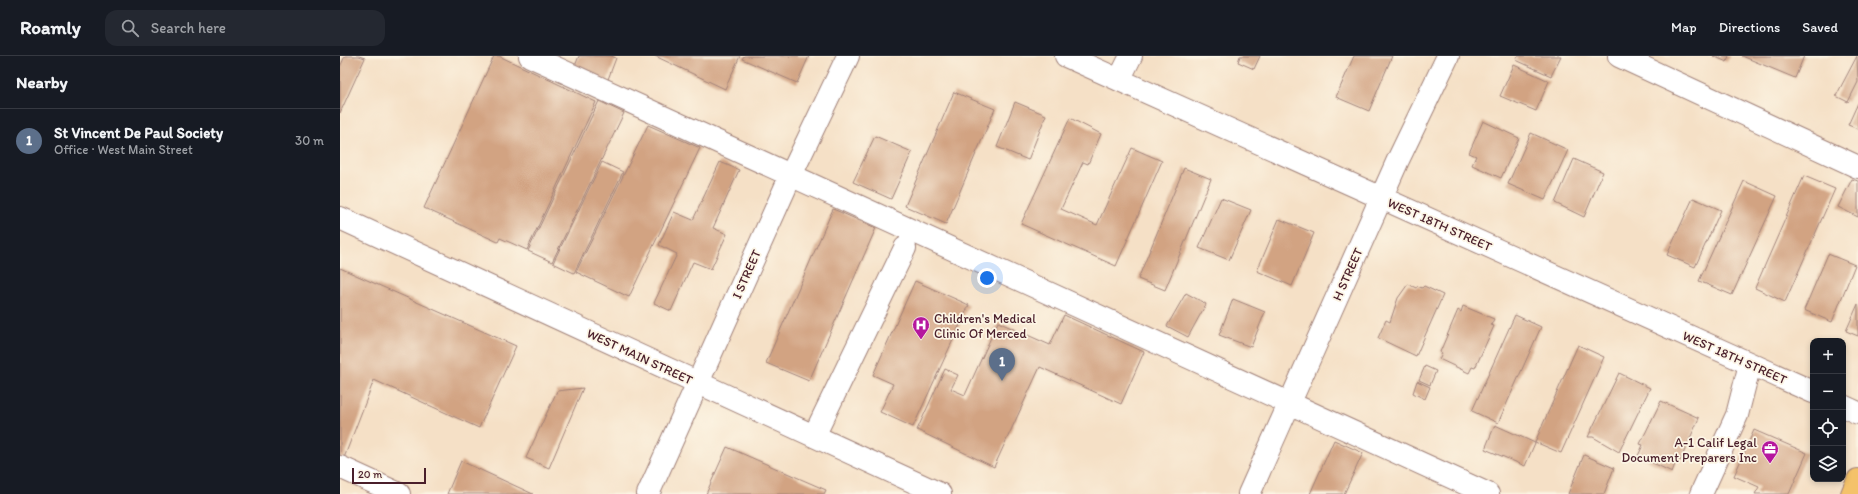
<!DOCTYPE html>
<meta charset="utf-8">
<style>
body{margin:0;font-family:Itim,sans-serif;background:#242831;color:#f1f3f6}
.controls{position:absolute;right:12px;bottom:12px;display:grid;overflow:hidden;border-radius:8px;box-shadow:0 2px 6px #0003}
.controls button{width:36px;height:36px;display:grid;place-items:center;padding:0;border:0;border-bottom:1px solid #363941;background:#171b24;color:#f1f3f6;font:20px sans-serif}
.scale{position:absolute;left:12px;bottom:10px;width:74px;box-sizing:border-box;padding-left:4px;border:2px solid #4a1f2b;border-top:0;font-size:11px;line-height:14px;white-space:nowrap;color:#4a1f2b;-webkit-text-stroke:3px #fcf5e5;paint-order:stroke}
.you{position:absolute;left:647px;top:222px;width:14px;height:14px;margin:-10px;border:3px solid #fff;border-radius:50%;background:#1a73e8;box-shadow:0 0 0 6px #1a73e833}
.badge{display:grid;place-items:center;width:26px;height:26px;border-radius:50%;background:#0b8043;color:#fff;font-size:13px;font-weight:700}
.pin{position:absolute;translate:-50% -33px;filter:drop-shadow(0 1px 2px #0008)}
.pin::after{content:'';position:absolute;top:21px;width:14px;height:12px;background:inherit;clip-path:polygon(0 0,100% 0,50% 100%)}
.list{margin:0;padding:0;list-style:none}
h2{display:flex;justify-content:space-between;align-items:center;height:52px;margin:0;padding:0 16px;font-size:17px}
h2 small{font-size:13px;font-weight:400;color:#9ea1a6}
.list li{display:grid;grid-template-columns:26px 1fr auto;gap:12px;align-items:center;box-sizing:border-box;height:64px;padding:0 16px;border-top:1px solid #363941}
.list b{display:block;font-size:15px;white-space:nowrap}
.list p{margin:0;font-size:13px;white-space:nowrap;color:#9ea1a6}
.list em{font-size:13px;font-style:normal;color:#9ea1a6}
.icon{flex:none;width:22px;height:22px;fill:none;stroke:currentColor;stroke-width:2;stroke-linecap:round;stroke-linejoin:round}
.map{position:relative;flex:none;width:1518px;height:438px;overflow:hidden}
header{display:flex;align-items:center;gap:24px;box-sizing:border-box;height:56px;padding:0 20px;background:#171b24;border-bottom:1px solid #363941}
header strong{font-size:19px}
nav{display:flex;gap:22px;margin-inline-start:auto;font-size:14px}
.search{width:280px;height:36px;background:#242831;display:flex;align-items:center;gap:10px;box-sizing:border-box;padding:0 14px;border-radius:12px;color:#9ea1a6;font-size:15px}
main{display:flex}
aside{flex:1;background:#171b24}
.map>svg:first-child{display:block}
.building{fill:#d2a382}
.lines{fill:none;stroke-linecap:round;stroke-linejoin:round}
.minor-casing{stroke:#a08078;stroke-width:24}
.major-casing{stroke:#a08078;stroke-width:24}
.minor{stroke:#fff;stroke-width:22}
.major{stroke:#f4c26a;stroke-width:22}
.labels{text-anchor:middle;stroke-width:3.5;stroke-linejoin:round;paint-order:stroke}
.street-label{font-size:13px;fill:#4a1f2b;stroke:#fcf5e5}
.poi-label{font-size:13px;fill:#4a1f2b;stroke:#fcf5e5;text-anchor:start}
</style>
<header>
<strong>Roamly</strong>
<div class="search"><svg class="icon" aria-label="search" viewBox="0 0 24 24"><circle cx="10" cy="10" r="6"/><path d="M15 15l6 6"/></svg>Search here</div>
<nav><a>Map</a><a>Directions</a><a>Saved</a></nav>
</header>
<main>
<aside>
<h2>Nearby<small></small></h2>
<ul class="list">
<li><span class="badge" style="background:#5c6f8a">1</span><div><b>St Vincent De Paul Society</b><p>Office · West Main Street</p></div><em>30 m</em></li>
</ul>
</aside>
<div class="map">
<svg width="1518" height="438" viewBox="0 0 1518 438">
<rect width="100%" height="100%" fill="#fcf5e5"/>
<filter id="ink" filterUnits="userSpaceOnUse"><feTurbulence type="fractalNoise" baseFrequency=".025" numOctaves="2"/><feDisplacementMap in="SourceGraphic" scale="8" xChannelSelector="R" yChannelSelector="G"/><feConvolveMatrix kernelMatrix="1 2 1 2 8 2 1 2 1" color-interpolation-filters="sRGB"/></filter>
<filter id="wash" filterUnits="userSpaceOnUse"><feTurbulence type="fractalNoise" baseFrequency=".012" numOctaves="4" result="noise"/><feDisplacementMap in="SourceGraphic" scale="16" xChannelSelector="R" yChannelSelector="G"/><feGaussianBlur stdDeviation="0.9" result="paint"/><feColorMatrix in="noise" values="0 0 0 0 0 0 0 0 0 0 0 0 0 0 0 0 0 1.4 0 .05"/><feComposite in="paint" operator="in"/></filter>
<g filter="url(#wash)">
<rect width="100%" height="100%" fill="#f5e0c6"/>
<g id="blocks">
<!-- building -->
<path class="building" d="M5,0H19L25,2L0,57V11Z
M154,0H159L256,46L187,194L160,182L158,186L84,152Z
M239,0H271L276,2L267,26L235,10Z
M315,0H400L385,33Z
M404,0H469L457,27L402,3Z
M900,0H920L914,13L898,6Z
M1014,0H1052L1029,55L996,41Z
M1178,0H1221L1211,20L1176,4Z
M1373,0H1389L1387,6Z
M1402,0H1464L1455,22Z
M1517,0L1518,26L1508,46L1496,40Z
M1174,9L1209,25L1196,55L1160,40Z
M614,36L655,53L606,168L565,150Z
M259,45L284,57L212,206L188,195Z
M675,46L706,59L688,104L657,91Z
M1518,47V73L1508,69Z
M730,62L761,78L748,108L743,106L721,153L757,169L792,92L822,105L776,210L681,168Z
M1143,65L1179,82L1161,122L1132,109L1136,100L1129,97Z
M308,69L360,92L289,241L236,216Z
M1191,77L1228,94L1205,144L1168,128Z
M535,80L572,96L551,143L513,126Z
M1234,103L1263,116L1244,161L1215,147Z
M262,106L283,116L234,217L213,207Z
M380,106L399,114L373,172L387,178L371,213L353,206L331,255L314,247L337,198L319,189L334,156L353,164Z
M844,112L871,123L825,234L798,223Z
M1464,120L1495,133L1445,246L1415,232Z
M1512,123L1518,125V161L1498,151Z
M1404,125L1437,140L1392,239L1359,225Z
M881,142L911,154L889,204L859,192Z
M1353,142L1381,154L1355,211L1327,199Z
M493,153L536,172L469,325L426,307Z
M939,163L974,177L952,230L917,215Z
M1488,198L1515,209L1492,266L1464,254Z
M0,212L176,290L139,372L34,324L4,402L0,401Z
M575,225L629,249L573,371L540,356L553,328L533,319Z
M1068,228L1076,232L1077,230L1082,232L1084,230L1103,239L1076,300L1038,282L1046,264L1050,266L1058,242Z
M846,237L866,248L848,281L827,270Z
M893,243L925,256L911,291L879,279Z
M1518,248V280L1506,275Z
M1123,250L1154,263L1151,269L1154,270L1135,312L1132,311L1129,317L1099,303L1102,297L1100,296L1118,254L1121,256Z
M724,259L804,296L781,348L700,311L654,411L577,374L605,313L618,319L611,333L625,339L658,266L710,289Z
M1175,259L1201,271L1158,367L1132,355Z
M1238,289L1264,301L1221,397L1195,386Z
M1085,310L1096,315L1090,329L1079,324Z
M1279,317L1310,332L1279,396L1253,381H1248Z
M1077,325L1090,331L1085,343L1073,337Z
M243,332L209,412L186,402L217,335Z
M1321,345L1359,362L1340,405L1337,403L1332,416L1298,400L1303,389L1300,388Z
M1155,369L1195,387L1185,410L1145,393Z
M1414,374L1467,397L1449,438H1415L1419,431L1394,420Z
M994,384L1023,397L1004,438H970Z
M387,391L486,434L484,438H366Z
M1244,399L1274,412L1264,438H1228Z
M121,405L193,438H107Z"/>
</g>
</g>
<g filter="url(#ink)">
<use href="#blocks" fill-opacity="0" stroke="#a08078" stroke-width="1"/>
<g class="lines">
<!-- minor casing -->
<g class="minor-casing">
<path id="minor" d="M190,0L1148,438
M726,0L1473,336
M1279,0L1518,111
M779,24L791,0
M0,162L600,438
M1503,350L1518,357
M474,380L565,192
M0,411L59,438
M308,438L451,119L508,0
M909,438L1058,104L1108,0
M1361,438L1397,359L1410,308"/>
</g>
<!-- major casing -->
<g class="major-casing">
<path id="major" d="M1512,438L1518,424"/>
</g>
<!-- minor -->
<use href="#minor" class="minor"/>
<!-- major -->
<use href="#major" class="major"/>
</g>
</g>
<!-- icons -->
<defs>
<g id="hospital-pin" transform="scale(0.9)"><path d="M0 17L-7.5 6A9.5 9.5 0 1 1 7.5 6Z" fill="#b5179e" stroke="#fcf5e5"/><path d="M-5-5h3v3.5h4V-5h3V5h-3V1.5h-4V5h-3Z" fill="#fff"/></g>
<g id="office-pin" transform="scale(0.9)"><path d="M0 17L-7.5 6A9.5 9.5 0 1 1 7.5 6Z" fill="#b5179e" stroke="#fcf5e5"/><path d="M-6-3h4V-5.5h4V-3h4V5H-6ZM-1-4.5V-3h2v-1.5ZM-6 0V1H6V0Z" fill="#fff"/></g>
</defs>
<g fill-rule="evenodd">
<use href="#hospital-pin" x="581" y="269"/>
<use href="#office-pin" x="1430" y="393"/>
</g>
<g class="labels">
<!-- street labels -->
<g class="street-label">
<text transform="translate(1100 168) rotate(24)" y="5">WEST 18TH STREET</text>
<text transform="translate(406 218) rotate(-66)" y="5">I STREET</text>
<text transform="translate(1007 218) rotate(-66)" y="5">H STREET</text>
<text transform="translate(300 300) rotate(25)" y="5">WEST MAIN STREET</text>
<text transform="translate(1395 301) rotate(24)" y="5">WEST 18TH STREET</text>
</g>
<!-- poi labels -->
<g class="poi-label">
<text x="594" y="267">Children's Medical<tspan x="594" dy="15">Clinic Of Merced</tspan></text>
<text x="1417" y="391" text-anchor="end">A-1 Calif Legal<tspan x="1417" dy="15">Document Preparers Inc</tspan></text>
</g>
</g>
</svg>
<div class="controls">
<button>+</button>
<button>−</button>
<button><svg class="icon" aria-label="locate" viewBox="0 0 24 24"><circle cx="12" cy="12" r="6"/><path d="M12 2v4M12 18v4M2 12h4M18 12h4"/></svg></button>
<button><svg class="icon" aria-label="layers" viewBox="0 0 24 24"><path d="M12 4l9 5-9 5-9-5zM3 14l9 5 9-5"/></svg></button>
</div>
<div class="scale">20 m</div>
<div class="you"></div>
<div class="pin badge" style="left:662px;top:325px;background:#5c6f8a">1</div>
</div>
</main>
